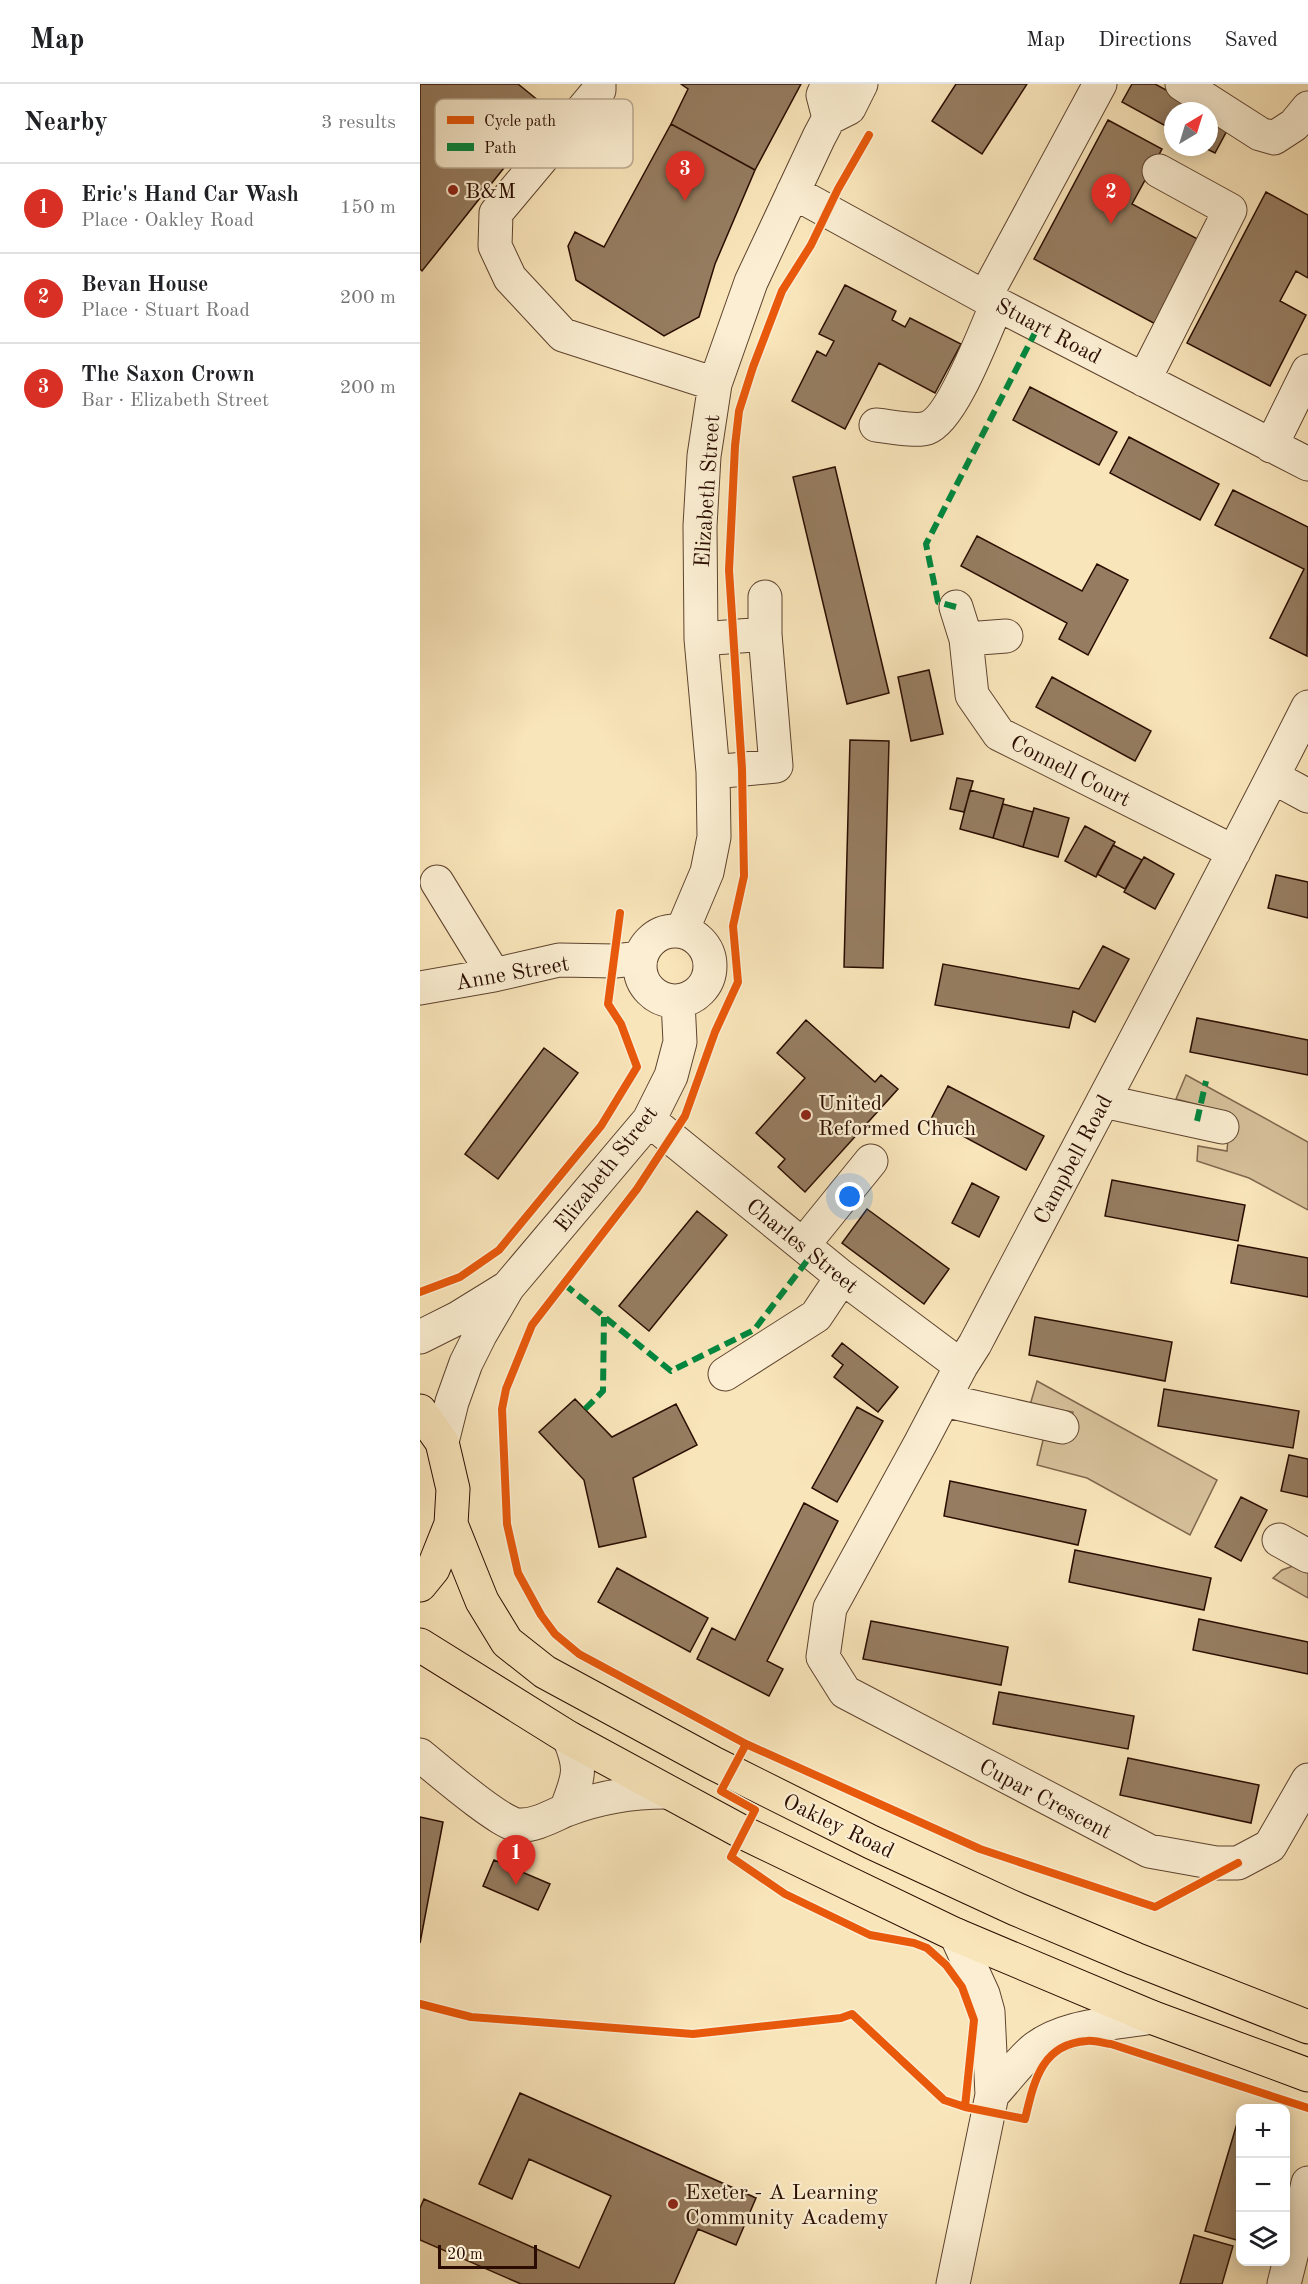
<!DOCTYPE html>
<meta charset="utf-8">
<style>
body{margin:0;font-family:"Old Standard TT",serif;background:#f2f2f2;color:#202124}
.controls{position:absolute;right:18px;bottom:18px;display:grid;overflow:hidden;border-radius:12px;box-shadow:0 3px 15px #0003}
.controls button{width:54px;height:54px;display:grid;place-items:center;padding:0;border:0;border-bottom:2px solid #e0e0e0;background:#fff;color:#202124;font:30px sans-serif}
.compass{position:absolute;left:744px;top:18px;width:54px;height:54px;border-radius:50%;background:#fff;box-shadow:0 3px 15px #0003;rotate:38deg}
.scale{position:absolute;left:18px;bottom:15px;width:99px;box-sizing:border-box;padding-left:6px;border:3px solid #2a0d00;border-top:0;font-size:16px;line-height:21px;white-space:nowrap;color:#2a0d00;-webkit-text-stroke:4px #fbeed2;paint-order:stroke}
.you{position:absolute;left:430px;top:1113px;width:21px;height:21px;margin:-15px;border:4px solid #fff;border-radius:50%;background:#1a73e8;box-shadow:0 0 0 9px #1a73e833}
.badge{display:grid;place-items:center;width:39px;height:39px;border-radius:50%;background:#d93025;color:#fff;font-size:20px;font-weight:700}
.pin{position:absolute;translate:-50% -50px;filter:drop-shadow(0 2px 3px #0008)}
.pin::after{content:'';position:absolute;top:32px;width:21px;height:18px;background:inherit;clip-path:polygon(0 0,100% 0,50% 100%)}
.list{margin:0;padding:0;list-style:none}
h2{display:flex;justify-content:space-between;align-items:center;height:78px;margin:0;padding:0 24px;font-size:26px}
h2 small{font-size:20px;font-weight:400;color:#757577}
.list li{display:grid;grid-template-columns:39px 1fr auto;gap:18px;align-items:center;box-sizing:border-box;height:90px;padding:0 24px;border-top:2px solid #e0e0e0}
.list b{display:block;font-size:22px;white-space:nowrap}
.list p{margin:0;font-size:20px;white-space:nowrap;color:#757577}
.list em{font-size:20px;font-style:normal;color:#757577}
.icon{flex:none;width:33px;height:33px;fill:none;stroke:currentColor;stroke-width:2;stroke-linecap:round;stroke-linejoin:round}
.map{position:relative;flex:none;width:888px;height:2200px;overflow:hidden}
header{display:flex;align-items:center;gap:36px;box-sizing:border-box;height:84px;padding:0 30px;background:#fff;border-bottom:2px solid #e0e0e0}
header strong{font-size:28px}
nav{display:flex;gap:33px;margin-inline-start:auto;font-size:21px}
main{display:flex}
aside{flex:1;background:#fff}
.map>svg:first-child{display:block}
.green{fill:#d6c09a;stroke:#80664d;stroke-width:1.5}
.building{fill:#967d61;stroke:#2a0d00;stroke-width:1.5}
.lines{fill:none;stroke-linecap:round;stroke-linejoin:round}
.minor-casing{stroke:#5e432e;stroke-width:35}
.highway-casing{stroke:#2a0d00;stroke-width:35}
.minor{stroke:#fbeed2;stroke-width:33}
.highway{stroke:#f9e5ba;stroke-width:33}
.quiet{stroke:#00873e;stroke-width:6;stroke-dasharray:12 6;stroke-linecap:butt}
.cycleway-casing{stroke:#fbeed2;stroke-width:11}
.cycleway{stroke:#e8590c;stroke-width:8}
.poi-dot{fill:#8f2418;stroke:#fbeed2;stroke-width:2}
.labels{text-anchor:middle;stroke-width:4.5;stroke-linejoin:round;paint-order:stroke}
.poi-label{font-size:22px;fill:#2a0d00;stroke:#fbeed2;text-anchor:start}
.street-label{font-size:22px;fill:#2a0d00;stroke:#fbeed2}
.key{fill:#fbeed2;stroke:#bcaa93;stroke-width:1.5}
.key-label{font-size:16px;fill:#2a0d00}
</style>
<header>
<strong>Map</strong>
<nav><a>Map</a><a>Directions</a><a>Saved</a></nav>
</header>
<main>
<aside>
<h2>Nearby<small>3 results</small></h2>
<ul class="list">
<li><span class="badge">1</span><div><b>Eric's Hand Car Wash</b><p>Place · Oakley Road</p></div><em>150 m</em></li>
<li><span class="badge">2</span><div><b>Bevan House</b><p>Place · Stuart Road</p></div><em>200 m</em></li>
<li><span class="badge">3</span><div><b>The Saxon Crown</b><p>Bar · Elizabeth Street</p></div><em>200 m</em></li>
</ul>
</aside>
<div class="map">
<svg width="888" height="2200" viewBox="0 0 888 2200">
<rect width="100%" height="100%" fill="#f9e5ba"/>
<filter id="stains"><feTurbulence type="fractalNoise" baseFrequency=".00333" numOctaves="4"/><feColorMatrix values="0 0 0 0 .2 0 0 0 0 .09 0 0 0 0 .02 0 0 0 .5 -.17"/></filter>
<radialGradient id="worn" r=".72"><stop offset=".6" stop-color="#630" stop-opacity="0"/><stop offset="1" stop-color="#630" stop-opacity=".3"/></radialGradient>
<!-- green -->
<path class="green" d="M766,991L888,1058V1126L829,1094L777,1077L778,1062L807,1067L810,1029L756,1015Z
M617,1297L797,1396L770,1451L667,1394L617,1381L624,1352L646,1358L653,1328L610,1321Z
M873,1482L888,1487V1514L853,1494L862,1486Z"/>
<!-- building -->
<path class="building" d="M0,0H98L130,26L2,187L0,185Z
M261,0H381L335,86L251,40L268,5Z
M536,0H607L562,70L512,37Z
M712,0H735L785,27H753V46L702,18Z
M789,29L810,41L795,69L783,63H789Z
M688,36L742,65L712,120L785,159L741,243L614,175Z
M251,40L335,86L295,180L279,233L244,252L156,196L148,162L155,148L184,163Z
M846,108L888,131V194L876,187L860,217L886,231L850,302L767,259Z
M425,201L476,227L472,236L485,243L490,234L541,260L515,309L459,279L425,345L372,317L397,267L406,272L414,257L399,250Z
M610,303L697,348L679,381L593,336Z
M709,353L799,400L780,436L690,389Z
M415,383L469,609L427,620L373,393Z
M813,406L888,443L887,572L850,554L884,485L795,441Z
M557,452L662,507L677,480L708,496L668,571L639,555L647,539L541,482Z
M509,586L523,650L491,657L478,593Z
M632,593L731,647L715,677L616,623Z
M430,656L469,657L463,884L424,883Z
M537,694L553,697L544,728L530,725Z
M550,706L584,715L573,754L540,745Z
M583,720L613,728L603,763L573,754Z
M614,724L649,734L638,773L603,763Z
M665,742L695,758L676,793L645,777Z
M693,761L722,776L705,805L677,790Z
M724,773L754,790L735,825L704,808Z
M856,791L888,798V834L848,824Z
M683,862L709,875L675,938L653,927L649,944L515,921L523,880L659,905Z
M777,934L888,956V991L770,968Z
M386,936L455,998L461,991L478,1005L385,1108L358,1083L365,1075L336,1049L385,994L357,969Z
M124,964L158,989L78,1095L45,1070Z
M528,1002L624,1052L606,1086L511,1035Z
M692,1096L825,1121L818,1157L685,1132Z
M552,1099L579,1113L559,1153L532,1139Z
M447,1125L529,1185L504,1220L422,1159Z
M277,1127L307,1151L229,1247L199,1222Z
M818,1161L888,1174V1213L811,1199Z
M615,1233L752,1258L745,1297L609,1271Z
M422,1259L478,1303L458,1328L414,1293L423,1281L412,1272Z
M744,1305L879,1327L873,1364L738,1342Z
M155,1315L192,1353L256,1320L277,1361L213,1394L226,1453L179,1463L164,1396L119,1348Z
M437,1323L463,1337L417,1418L392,1404Z
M869,1371L888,1375V1413L861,1407Z
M530,1397L666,1426L658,1461L524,1432Z
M821,1413L847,1426L821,1477L795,1463Z
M384,1419L418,1437L347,1577L363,1585L349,1612L277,1575L292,1544L315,1556Z
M655,1466L791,1494L784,1526L649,1498Z
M197,1484L288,1534L270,1568L178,1518Z
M779,1535L888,1558V1590L773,1566Z
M451,1537L588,1563L581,1601L443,1575Z
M579,1608L714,1632L708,1665L573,1640Z
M708,1674L839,1701L831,1739L700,1711Z
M0,1733L23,1738L0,1859Z
M74,1776L130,1800L118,1826L63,1802Z
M100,2009L336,2114L316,2161L278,2145L254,2200H101L0,2156V2124L4,2115L159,2184L191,2112L109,2075L92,2115L59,2100Z
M818,2036L820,2037V2157L785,2147Z
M774,2151L813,2162L802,2200H760Z"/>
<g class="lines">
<!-- minor casing -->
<g class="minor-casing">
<path id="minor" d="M179,0V6L76,129L75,162L90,194L143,251L295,300
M408,0L403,11L409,34
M762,0L840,50L854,54L874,41L888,24
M373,108L577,220L888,380
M565,213L680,0
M724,296L810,126L739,87
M456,341C468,342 496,348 507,344C533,335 565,246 577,220
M851,362L888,287
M536,523L546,555L552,611L579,650L814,768
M281,555L345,550
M546,555L586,552
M888,623C780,837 666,1048 555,1260L541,1282L500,1360L410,1524L403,1573L425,1608L729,1767L796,1779H818L850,1762L888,1696
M293,688L356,682L345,550V513
M853,693L888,712
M17,798L74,891
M262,847L287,788L294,753L293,688L281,555L280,442L284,372L295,300L331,198L399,53L409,34L429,24L441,0
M220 882a35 35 0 1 1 70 0a35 35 0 1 1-70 0Z
M0,904L74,891L139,876L195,877L221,874
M683,1017L802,1043
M229,1036L422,1193L541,1282
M383,1161L451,1077
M0,1253L38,1234L85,1205
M305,1290L396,1232L422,1193
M523,1316L642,1343
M22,1358L32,1318L46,1279L60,1251L88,1203L229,1036L251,992L260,958L258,917
M859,1456L888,1472
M0,1671C16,1684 82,1741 98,1741C115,1742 130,1733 146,1726C177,1714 213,1708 246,1708
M146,1726C158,1694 163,1686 149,1654
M572,2011C586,1996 598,1979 613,1966C642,1941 694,1940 731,1933
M878,2144L888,2099
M533,2200L572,2011L568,1928L563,1910L536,1851
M864,2200L878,2144L888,2147"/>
</g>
<!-- highway casing -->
<g class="highway-casing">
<path id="highway" d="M0,1327L22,1358L33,1405L31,1440L13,1485L0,1501
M31,1440L62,1517L87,1558L125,1588L293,1679L451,1758L596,1825L715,1875L888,1943
M0,1561L149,1654L324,1749L536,1851L731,1933L888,1991"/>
</g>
<!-- minor -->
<use href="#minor" class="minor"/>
<!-- highway -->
<use href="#highway" class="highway"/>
<!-- quiet -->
<path class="quiet" d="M536,523L518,518L506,460L619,241
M777,1037L786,997
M144,1200L251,1287L334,1246L393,1169
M165,1325L183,1307L184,1233"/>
<!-- cycleway casing -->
<g class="cycleway-casing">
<path id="cycleway" d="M449,51L418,105L391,161L362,207L333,283L319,327L315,362L309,486L322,685L324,792L313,842L318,898L295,948L265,1032L217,1105L112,1241L86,1305L82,1325L87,1440L98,1489L121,1531L135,1550L159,1570L326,1660L560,1765L735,1823L818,1779
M0,1208L40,1193L79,1166L181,1042L217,983L201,940L188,920L200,829
M326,1660L301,1707L335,1726L311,1773L365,1810L450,1851L494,1859L507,1864L526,1881L542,1903L554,1936L545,2023
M0,1920L51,1933L273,1950L421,1934L432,1930L524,2016L545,2023L605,2035C614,1998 621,1960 667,1957C674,1956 683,1959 691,1960L888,2024"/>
</g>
<!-- cycleway -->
<use href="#cycleway" class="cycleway"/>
</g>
<!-- markers -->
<g class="poi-dot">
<circle cx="33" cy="106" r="6"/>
<circle cx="386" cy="1031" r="6"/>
<circle cx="253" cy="2120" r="6"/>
</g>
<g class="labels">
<!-- poi labels -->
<g class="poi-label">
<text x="45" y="114">B&amp;M</text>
<text x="398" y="1026">United<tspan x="398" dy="25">Reformed Chuch</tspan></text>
<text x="265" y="2115">Exeter - A Learning<tspan x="265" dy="25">Community Academy</tspan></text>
</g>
<!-- street labels -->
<g class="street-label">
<text transform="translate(629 246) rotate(28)" y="8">Stuart Road</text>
<text transform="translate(286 407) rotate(-86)" y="8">Elizabeth Street</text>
<text transform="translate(651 686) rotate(27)" y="8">Connell Court</text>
<text transform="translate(92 888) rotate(-10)" y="8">Anne Street</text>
<text transform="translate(652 1075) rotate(-62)" y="8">Campbell Road</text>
<text transform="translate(185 1084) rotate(-52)" y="8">Elizabeth Street</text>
<text transform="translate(383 1161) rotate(39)" y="8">Charles Street</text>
<text transform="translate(626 1714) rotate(28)" y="8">Cupar Crescent</text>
<text transform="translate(419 1741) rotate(26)" y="8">Oakley Road</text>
</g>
</g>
<!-- legend -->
<rect x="15" y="15" width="198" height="69" rx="9" class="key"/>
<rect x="27" y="32" width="27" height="8" fill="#e8590c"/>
<rect x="27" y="59" width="27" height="8" fill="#00873e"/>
<g class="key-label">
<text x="64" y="42">Cycle path</text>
<text x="64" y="69">Path</text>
</g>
<rect width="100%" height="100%" filter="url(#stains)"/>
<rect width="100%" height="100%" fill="url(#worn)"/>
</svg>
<div class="controls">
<button>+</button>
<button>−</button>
<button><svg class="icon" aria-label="layers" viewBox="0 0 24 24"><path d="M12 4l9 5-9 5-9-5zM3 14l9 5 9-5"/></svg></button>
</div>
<svg class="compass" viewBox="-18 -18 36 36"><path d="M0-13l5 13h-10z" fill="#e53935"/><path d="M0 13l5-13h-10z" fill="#757577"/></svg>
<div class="scale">20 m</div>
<div class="you"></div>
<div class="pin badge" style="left:96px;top:1801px">1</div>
<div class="pin badge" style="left:691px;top:140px">2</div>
<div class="pin badge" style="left:265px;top:117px">3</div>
</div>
</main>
